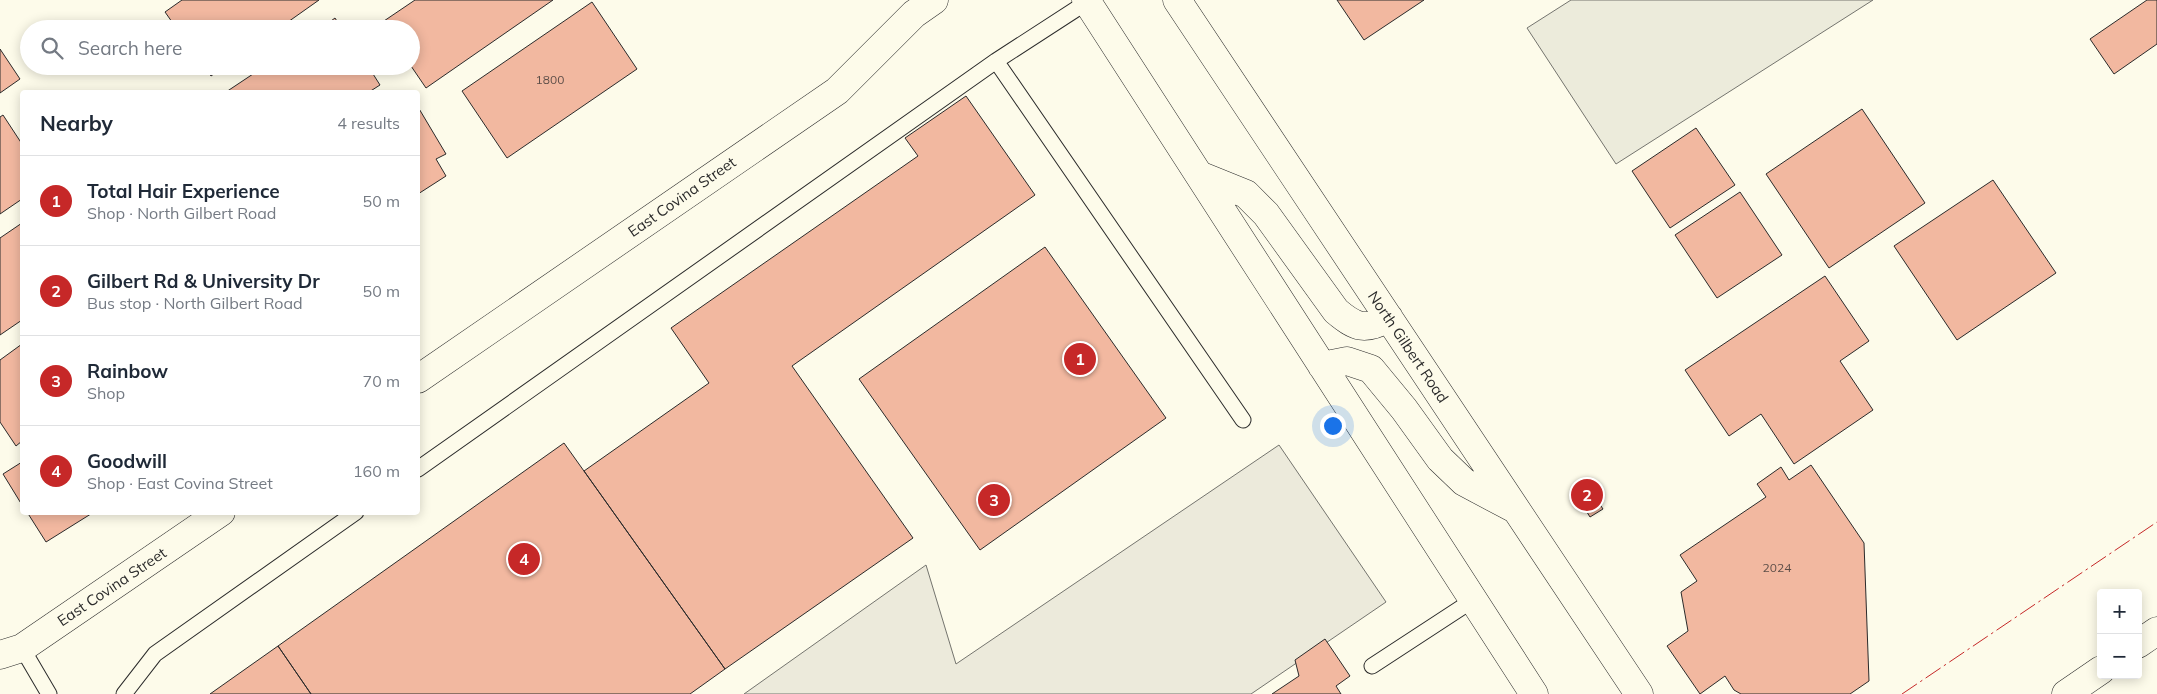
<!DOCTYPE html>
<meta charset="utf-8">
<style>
body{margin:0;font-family:Mulish,sans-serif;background:#f2f2f3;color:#1f2937}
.controls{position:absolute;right:15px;bottom:15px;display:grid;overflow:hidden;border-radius:5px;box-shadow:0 2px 12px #0003}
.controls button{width:45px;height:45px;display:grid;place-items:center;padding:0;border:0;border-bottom:1px solid #e0e1e3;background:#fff;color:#1f2937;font:25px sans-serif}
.you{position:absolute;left:1332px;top:425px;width:18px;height:18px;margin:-12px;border:4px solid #fff;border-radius:50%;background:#1a73e8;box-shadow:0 0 0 8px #1a73e833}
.badge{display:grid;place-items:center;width:32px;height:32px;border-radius:50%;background:#c62828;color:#fff;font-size:16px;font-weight:700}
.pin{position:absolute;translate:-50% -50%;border:2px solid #fff;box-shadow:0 1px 5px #0006}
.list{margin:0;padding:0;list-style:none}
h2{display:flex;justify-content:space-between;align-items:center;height:65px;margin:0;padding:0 20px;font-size:21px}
h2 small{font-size:16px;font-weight:400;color:#747a83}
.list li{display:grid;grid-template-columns:32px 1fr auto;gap:15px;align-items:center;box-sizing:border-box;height:90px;padding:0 20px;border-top:1px solid #e0e1e3}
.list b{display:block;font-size:19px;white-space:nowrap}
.list p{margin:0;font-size:16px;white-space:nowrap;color:#747a83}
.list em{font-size:16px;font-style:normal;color:#747a83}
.icon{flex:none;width:28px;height:28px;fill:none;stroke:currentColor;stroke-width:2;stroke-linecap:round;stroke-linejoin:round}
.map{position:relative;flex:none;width:2157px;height:694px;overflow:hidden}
.search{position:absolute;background:#fff;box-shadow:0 2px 12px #0003;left:20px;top:20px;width:400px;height:55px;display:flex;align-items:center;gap:12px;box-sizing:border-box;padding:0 18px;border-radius:28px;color:#747a83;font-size:19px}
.panel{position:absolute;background:#fff;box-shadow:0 2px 12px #0003;left:20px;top:90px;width:400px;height:425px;border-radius:5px}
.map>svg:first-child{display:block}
.green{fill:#ecebdb;stroke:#74746e}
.parking{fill:#eceadb;stroke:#74746e}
.building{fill:#f2b8a0;stroke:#2b2b2b}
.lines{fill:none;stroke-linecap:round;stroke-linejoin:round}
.lane-casing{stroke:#2b2b2b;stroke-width:17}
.street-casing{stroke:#2b2b2b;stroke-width:29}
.secondary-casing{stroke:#2b2b2b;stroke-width:29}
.primary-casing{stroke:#2b2b2b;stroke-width:29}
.lane{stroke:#fdfbea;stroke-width:15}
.street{stroke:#fdfbea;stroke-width:28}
.secondary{stroke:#fdfbea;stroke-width:28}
.primary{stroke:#fdfbea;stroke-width:28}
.power{stroke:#c62828;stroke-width:1;stroke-dasharray:18 4 2.5 4;stroke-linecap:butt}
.labels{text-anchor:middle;stroke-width:4;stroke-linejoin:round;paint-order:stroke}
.number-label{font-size:12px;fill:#5d4e48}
.street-label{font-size:15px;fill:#2b2b2b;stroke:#fdfbea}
</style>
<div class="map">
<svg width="2157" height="694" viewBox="0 0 2157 694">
<rect width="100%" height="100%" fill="#fdfbea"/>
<!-- green -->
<path class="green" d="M1571,0H1873L1616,164L1527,28Z"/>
<!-- parking -->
<path class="parking" d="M1279,445L1386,602L1251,694H744L926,565L956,664Z"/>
<!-- building -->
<path class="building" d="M182,0H319L278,29H177L165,12Z
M415,0H553L426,88L411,66V29H385L381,23Z
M1337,0H1424L1364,40Z
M2147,0H2157V44L2114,74L2090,39Z
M592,2L637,69L507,158L462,91Z
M335,18L342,29H320Z
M0,49L20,79L0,93Z
M204,66H225L211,76Z
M265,66H368L380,85L369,92H226Z
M966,96L1035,195L792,366L913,538L725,669L584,471L709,383L671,328L918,156L905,138Z
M418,107L446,154L436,159L446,176L418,194Z
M1862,109L1925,203L1829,268L1766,174Z
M3,115L22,144V199L0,214V117Z
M1696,128L1735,185L1670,228L1632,171Z
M1993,180L2056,273L1957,340L1894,246Z
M1740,192L1782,255L1717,298L1675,235Z
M22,223V320L0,335V238Z
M1045,247L1166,418L980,550L859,379Z
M1825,276L1869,341L1840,361L1873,410L1794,464L1761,414L1729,436L1685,370Z
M22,344V441L16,446L0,422V360Z
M564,443L725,669L690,694H311L278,646Z
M22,462V505L3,474Z
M1811,465L1864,543L1869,681L1850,694H1741L1734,690L1725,676L1700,694L1667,646L1688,631L1681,592L1697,581L1680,555L1766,497L1757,484L1781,467L1789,480Z
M1587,485L1603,509L1590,517L1575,493Z
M27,512H94L46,542Z
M1325,639L1350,676L1336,686L1341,694H1272L1299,676L1295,660Z
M278,646L311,694H210Z"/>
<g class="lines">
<!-- lane casing -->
<g class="lane-casing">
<path id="lane" d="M996,61L1087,2
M418,469L996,61L1243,420
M22,648L49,694
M1372,666L1473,600
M124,694L155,654L356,512"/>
</g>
<!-- street casing -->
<g class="street-casing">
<path id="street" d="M418,379L837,91L914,14L934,0
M0,655L22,648L221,512"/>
</g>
<!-- secondary casing -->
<g class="secondary-casing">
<path id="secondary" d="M2138,644L2157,631
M2066,694L2101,670"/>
</g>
<!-- primary casing -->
<g class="primary-casing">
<path id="primary" d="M1086,0L1534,694
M1177,0L1639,694
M1199,175L1246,194L1266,214L1336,311C1356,328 1365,331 1389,318
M1322,366L1347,361L1371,369L1404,409L1440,459L1464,482L1513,508"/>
</g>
<!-- lane -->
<use href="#lane" class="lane"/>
<!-- street -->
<use href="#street" class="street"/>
<!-- secondary -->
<use href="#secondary" class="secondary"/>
<!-- primary -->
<use href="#primary" class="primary"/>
<!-- power -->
<path class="power" d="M1902,694L2157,522"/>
</g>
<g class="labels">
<!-- number labels -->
<g class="number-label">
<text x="550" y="84">1800</text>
<text x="1777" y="572">2024</text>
</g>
<!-- street labels -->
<g class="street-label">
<text transform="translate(682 197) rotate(-35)" y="5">East Covina Street</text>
<text transform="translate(1408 347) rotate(56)" y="5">North Gilbert Road</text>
<text transform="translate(112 587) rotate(-34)" y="5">East Covina Street</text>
</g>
</g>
</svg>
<div class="controls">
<button>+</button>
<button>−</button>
</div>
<div class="you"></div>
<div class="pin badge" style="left:1080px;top:359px">1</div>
<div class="pin badge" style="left:1587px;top:495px">2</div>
<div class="pin badge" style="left:994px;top:500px">3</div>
<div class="pin badge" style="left:524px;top:559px">4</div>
<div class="search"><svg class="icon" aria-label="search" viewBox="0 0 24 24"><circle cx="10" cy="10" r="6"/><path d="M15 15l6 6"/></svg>Search here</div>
<section class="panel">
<h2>Nearby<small>4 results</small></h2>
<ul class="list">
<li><span class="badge">1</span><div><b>Total Hair Experience</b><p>Shop · North Gilbert Road</p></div><em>50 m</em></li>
<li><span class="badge">2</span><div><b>Gilbert Rd &amp; University Dr</b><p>Bus stop · North Gilbert Road</p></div><em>50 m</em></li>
<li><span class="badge">3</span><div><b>Rainbow</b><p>Shop</p></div><em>70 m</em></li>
<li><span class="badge">4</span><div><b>Goodwill</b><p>Shop · East Covina Street</p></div><em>160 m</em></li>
</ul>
</section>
</div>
